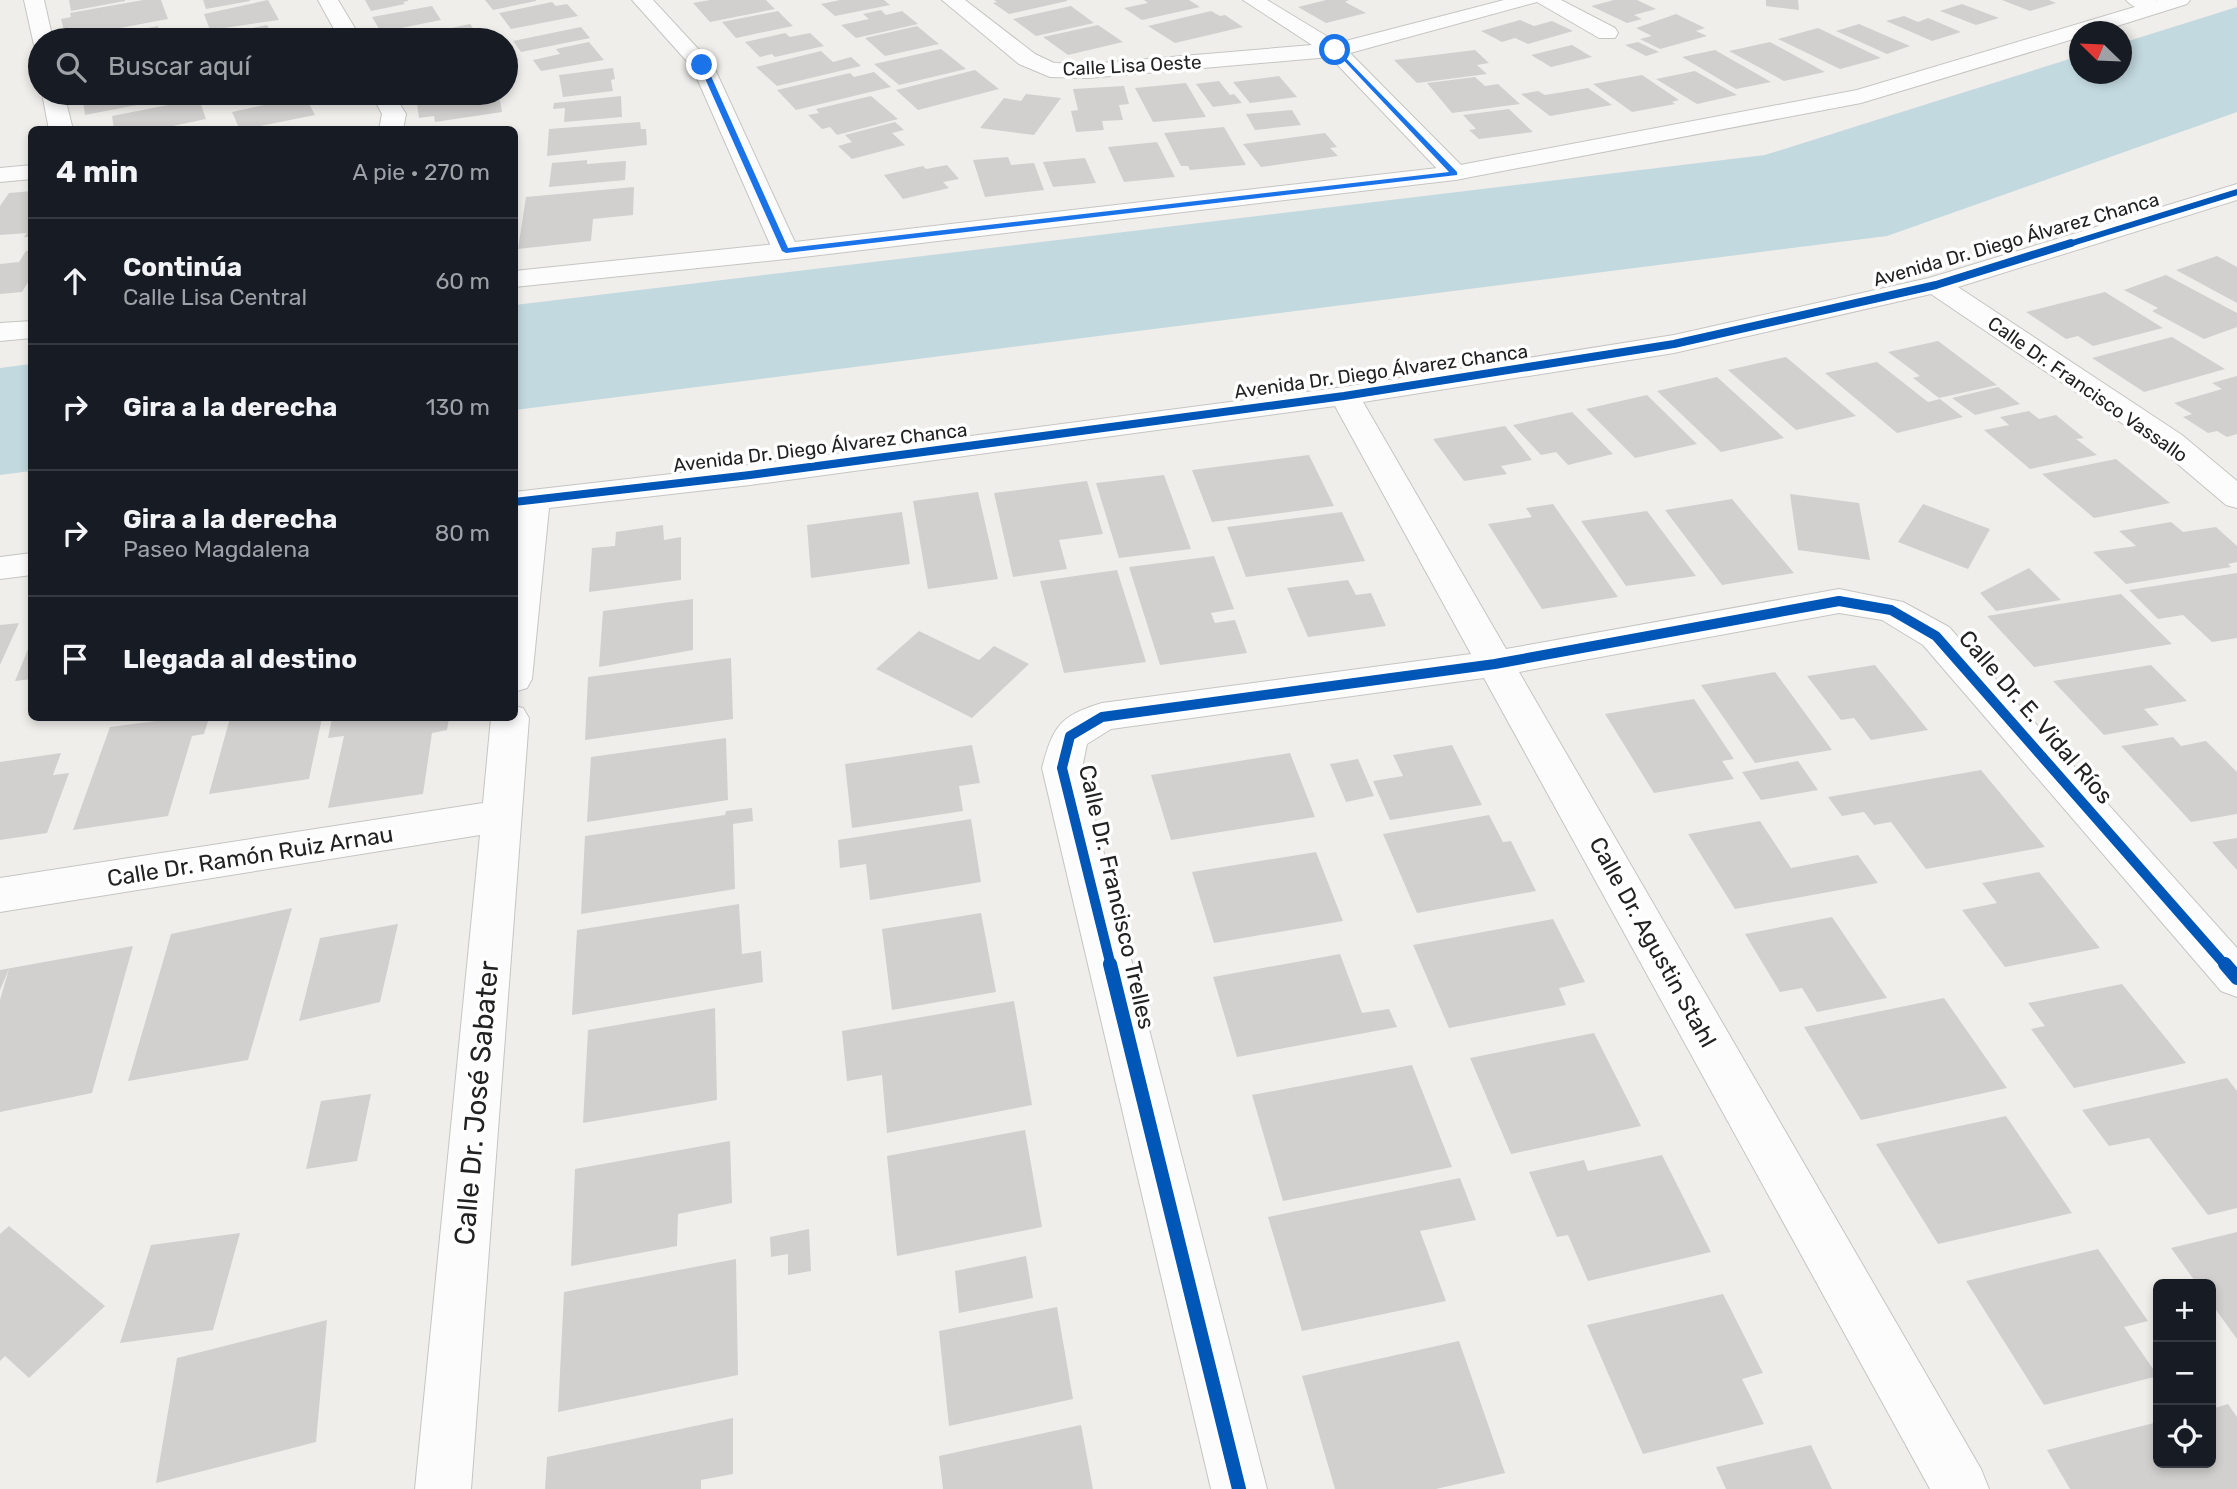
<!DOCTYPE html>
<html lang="es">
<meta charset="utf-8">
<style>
body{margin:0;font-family:Rubik,sans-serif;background:#242831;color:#f1f3f6}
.controls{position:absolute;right:21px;bottom:21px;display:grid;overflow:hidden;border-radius:10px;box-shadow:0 4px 10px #0003}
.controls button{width:63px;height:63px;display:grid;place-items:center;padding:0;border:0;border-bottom:2px solid #363941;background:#171b24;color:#f1f3f6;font:35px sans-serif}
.compass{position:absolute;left:2069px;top:21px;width:63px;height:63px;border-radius:50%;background:#171b24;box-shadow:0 4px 10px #0003;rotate:293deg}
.stop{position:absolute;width:21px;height:21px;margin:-16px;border:5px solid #1a73e8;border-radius:50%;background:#fff}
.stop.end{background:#1a73e8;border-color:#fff;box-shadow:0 2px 7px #0008}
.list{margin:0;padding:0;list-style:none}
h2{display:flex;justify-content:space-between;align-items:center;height:91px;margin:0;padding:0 28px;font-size:30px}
h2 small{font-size:23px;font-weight:400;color:#9ea1a6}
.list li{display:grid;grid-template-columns:46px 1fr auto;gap:21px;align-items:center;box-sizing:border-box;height:126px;padding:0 28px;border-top:2px solid #363941}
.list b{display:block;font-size:26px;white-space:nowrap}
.list p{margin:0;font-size:23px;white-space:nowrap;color:#9ea1a6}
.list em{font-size:23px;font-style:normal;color:#9ea1a6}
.icon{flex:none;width:38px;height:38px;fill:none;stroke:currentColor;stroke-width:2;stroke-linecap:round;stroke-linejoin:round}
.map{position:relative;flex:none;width:2237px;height:1489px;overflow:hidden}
.search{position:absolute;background:#171b24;box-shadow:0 4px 10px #0003;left:28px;top:28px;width:490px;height:77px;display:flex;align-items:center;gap:18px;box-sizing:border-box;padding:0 24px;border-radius:38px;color:#9ea1a6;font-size:26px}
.panel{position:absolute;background:#171b24;box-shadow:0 4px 10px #0003;left:28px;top:126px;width:490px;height:595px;border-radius:10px}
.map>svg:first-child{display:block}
.water{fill:#c2d9df}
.building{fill:#d2d0ce}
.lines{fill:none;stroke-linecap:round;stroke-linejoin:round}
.minor-casing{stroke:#c5c5c3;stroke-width:2}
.tertiary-casing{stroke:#c5c5c3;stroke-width:2}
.minor{fill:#fdfcfc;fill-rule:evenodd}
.tertiary{fill:#fdfcfc;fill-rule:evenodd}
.cycleway-far3-casing{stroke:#fff;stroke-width:9}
.cycleway-far2-casing{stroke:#fff;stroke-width:11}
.cycleway-far1-casing{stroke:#fff;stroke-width:15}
.cycleway-casing{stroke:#fff;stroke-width:18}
.cycleway-far3{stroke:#0057b8;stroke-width:6}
.cycleway-far2{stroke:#0057b8;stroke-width:8}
.cycleway-far1{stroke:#0057b8;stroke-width:10}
.cycleway{stroke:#0057b8;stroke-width:14}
.route{fill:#1a73e8}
.labels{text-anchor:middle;stroke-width:7;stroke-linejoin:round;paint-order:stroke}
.far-street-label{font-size:19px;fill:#222;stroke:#fff}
.street-label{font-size:23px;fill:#222;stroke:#fff}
.near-street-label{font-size:28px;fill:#222;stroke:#fff}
</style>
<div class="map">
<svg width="2237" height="1489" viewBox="0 0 2237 1489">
<rect width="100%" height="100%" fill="#efeeeb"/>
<!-- water -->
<path class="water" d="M2237,7V112L1887,236L515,410V305L1765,155L2079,56L2080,74H2122V43Z
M31,364V471L0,475V368Z"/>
<!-- building -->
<path class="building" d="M69,0H125V1L71,11Z
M143,0H161L168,19L66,38L61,19L71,17L70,13Z
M203,0H250V1L206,9Z
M268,0L279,20L210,30L204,14Z
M365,0H408V1L403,2L405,4L371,11Z
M485,0H536V1L493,10Z
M710,0H766L775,9L710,22L693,3Z
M840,0H884L890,5L835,16L821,4Z
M994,0H1067V1L1009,14L993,3L997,2Z
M1144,0H1189L1200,7L1142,20L1124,8L1148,3Z
M1326,0H1349L1345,2L1366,13L1326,23L1298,7Z
M1614,0H1637L1656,9L1634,15L1642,19L1627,23L1591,6Z
M1766,0H1798L1799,10L1766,6Z
M2002,0H2049L2056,3L2030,11Z
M552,2L556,6L567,4L578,16L511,29L499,13Z
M1962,4L1999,18L1976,25L1940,11Z
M432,6L441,20L381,32L372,17Z
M1071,6L1094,23L1036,36L1013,19Z
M881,10L886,15L902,11L918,24L856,38L841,25L869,19L863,14Z
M778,11L793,26L736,38L722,22Z
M1211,11L1220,16L1225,15L1243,27L1175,43L1148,26Z
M1676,14L1705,28L1696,31L1707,36L1660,49L1640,39L1652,36L1636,28Z
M1904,16L1918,22L1928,18L1961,32L1932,41L1886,21Z
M1520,20L1534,26L1552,21L1573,31L1528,44L1515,38L1502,42L1481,31Z
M470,24L479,36L459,40H379L378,38L410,32L413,36Z
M1859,24L1910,46L1887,54L1836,31Z
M267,25L276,40H213L211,36Z
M1098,25L1123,42L1068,55L1043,37Z
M158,26L162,40H90V39Z
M917,26L939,44L885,56L865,38Z
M581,27L590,38L521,52L513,41Z
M1818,28L1881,58L1840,69L1778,39Z
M785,33L790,37L810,33L824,46L775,57L772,54L760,57L745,42Z
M589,42L604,60L541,71L533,60L560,54L556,49Z
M1638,42L1659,52L1646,56L1625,45Z
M1770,42L1825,72L1784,81L1729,51Z
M1572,45L1592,57L1551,67L1531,55Z
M941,49L966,69L899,85L874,64Z
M1475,50L1489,63L1477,65L1487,74L1417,83L1394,60Z
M1715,50L1771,82L1736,89L1682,57Z
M821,51L833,62L851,57L861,66L777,86L756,67Z
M613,68L615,79L611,80L613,91L563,97L559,75Z
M975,70L999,89L918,110L896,90Z
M1695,71L1737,95L1697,104L1656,79Z
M874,72L891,87L796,110L777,90L850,73L854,77Z
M1642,75L1679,100L1672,102L1675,104L1632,112L1593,84Z
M1279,76L1297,97L1250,103L1233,82Z
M1475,77L1485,86L1498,84L1520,104L1452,113L1427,83Z
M1219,81L1230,95L1234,94L1242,103L1213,107L1196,84Z
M1186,83L1206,117L1153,122L1135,88Z
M1124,86L1129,104L1119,105L1123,120L1102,121L1104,130L1076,132L1071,111L1078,110L1073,89Z
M1588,88L1612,105L1550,116L1521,94L1538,91L1545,95Z
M82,93H162L163,100L85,115Z
M223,93H280V94L228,105Z
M1026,94L1061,98L1034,135L980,128L1004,98L1021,101Z
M499,95L502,112L435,122L434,116L419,118L417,104L464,97V101Z
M305,96L315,115L240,130L232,112Z
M621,96L622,117L564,122L565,108L553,109L554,103Z
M871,96L898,119L837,135L830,127L822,129L808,115L819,113L816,109Z
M199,99L206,119L154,130H114L112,116Z
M1509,109L1533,132L1479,139L1469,130L1476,129L1463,115Z
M1292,110L1301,125L1255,130L1246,114Z
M640,122L641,129H646L647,145L547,156L549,129Z
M895,122L904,130L892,133L905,145L852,159L838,146L852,142L845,135Z
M1224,127L1246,165L1190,170L1188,166H1181L1164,133Z
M1325,133L1337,147L1330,148L1338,156L1261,167L1243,144Z
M1157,142L1175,177L1124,182L1108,147Z
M1008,157L1011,165L1034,163L1044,190L985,197L973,160Z
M1085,158L1096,183L1053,187L1043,162Z
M587,160V164L626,161L625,180L549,187L552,163Z
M947,165L959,179L943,182L949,188L903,199L884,175L923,166L926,169Z
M634,187L633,215L593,219L591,241L518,249L526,197Z
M32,191V237H24L27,233L0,235V206L9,193Z
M32,250V276L22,292L0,294V264L19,262L26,251Z
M2217,256L2237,267V303L2176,270Z
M2166,275L2237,313V327L2204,339L2152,311L2158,308L2124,290Z
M2105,292L2163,328L2093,346L2078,336L2066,339L2026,312Z
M2172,337L2225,369L2144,392L2092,358Z
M1938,341L1997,385L1939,398L1913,378L1920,376L1888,352Z
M1786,357L1856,416L1796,430L1728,370Z
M1877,362L1928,402L1940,399L1963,417L1897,433L1825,373Z
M2237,376V434L2227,437L2217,431L2208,433L2183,417L2192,414L2174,403L2222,389L2212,383Z
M1717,377L1784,438L1721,452L1657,391Z
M1998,387L2020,404L1975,415L1952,398Z
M1647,395L1697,444L1635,458L1586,409Z
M2029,411L2039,419L2056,415L2084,438L2076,439L2097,455L2030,469L1984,430L2009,425L2000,417Z
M1572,412L1613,454L1568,465L1556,452L1541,455L1513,425Z
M1505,426L1532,460L1501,466L1507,474L1464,481L1433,439Z
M1309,455L1334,506L1212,522L1192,470Z
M2116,459L2170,503L2094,518L2042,474Z
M1164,475L1191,549L1119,558L1096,483Z
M1087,481L1103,534L1059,540L1067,569L1013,577L994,493Z
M978,492L998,579L928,589L913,501Z
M1790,494L1859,503L1870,560L1798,550Z
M1732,499L1794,573L1722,585L1665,510Z
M1553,504L1618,597L1542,609L1488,524L1532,517L1526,508Z
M1923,504L1990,529L1968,569L1898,542Z
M1647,511L1696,576L1626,586L1581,521Z
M902,512L910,564L811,578L807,525Z
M1342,512L1365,561L1246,577L1227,527Z
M2171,522L2183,532L2216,527L2237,546V562L2228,564L2231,567L2126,584L2093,552L2136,546L2119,531Z
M663,525L664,540L681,537V580L589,592L592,548L615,546L616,532Z
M1214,556L1234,609L1211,613L1215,623L1235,620L1247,653L1160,665L1129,567Z
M2029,568L2061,600L1996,611L1980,593Z
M1117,570L1146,662L1064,673L1040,581Z
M2237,573V638L2212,642L2183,615L2158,619L2129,590Z
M1348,580L1356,595L1371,593L1386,626L1308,637L1287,588Z
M2121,594L2172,644L2034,667L1987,616Z
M693,599V650L599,667L603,611Z
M19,623L0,665V625Z
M919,631L979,660L994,646L1029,664L972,718L876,669Z
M31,642L32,679L15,681Z
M731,658L733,719L585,740L588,677Z
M1875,665L1928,730L1871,740L1854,718L1841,720L1807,676Z
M2151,665L2187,701L2144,709L2159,725L2104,735L2053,681Z
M1775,672L1832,750L1755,763L1701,685Z
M1694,699L1734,759L1722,761L1734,779L1654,793L1605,714Z
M179,718H209L204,734L192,736L168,816L73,830L110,727Z
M230,718H322L309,779L209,794Z
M332,718H449L447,730L432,733L423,794L328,808L344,736L328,738Z
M2173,737L2181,746L2206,741L2237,772V814L2191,822L2121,746Z
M726,738L728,800L587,822L591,757Z
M972,745L980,783L959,786L963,811L852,828L845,764Z
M1452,745L1482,805L1390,820L1373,781L1403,776L1393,755Z
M61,753L53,775L69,773L47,833L0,840V762Z
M1290,753L1315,817L1171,840L1151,775Z
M1358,759L1374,796L1346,802L1330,764Z
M1798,761L1818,790L1761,800L1742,772Z
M1981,770L2045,847L1926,869L1891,822L1874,825L1864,812L1842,816L1828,797Z
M752,808L753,821L733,824L735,889L581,914L585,836L725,815L726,811Z
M1489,815L1503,842L1511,841L1536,891L1417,913L1383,834Z
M971,819L981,882L870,900L866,864L840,868L838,840Z
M1760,821L1791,868L1858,855L1878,883L1735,909L1688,834Z
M2237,838V870L2212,842Z
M1316,852L1343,921L1214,943L1192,872Z
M2039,872L2100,948L2005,967L1962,910L1997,903L1982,883Z
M739,904L742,954L761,951L763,982L572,1015L577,930Z
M292,908L248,1060L128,1081L171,934Z
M981,913L996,992L892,1010L882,929Z
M1832,917L1887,998L1817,1012L1802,988L1780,992L1745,934Z
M1553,919L1585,982L1559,988L1566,1005L1449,1028L1413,945Z
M398,924L380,1002L299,1021L320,938Z
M133,946L92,1093L0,1112V1000L9,969L0,990V970Z
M1340,954L1362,1013L1389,1009L1397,1027L1237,1057L1213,977Z
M2122,984L2186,1063L2074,1088L2031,1029L2045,1026L2028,1003Z
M1944,998L2007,1088L1861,1120L1804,1027Z
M1014,1001L1032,1105L887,1133L882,1075L847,1081L842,1031Z
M715,1008L717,1100L583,1123L588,1030Z
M1594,1033L1641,1126L1511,1154L1470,1058Z
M1412,1065L1452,1167L1283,1201L1252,1095Z
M2227,1078L2237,1091V1208L2208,1215L2149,1138L2109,1146L2082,1110Z
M371,1094L357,1161L306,1169L321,1101Z
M2006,1116L2072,1213L1938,1244L1876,1144Z
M1025,1130L1042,1227L897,1256L887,1156Z
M730,1141L732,1203L678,1214L677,1246L571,1266L575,1169Z
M1662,1155L1711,1252L1588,1281L1568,1235L1557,1237L1529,1172L1584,1160L1588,1171Z
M1460,1178L1476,1220L1420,1231L1446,1301L1302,1331L1268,1217Z
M9,1226L105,1306L29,1378L5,1356L0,1361V1234Z
M809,1229L811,1271L788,1275V1254L771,1257L770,1237Z
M2237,1232V1339L2211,1303V1284H2197L2171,1248Z
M240,1233L213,1330L120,1343L151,1245Z
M2098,1249L2148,1321L2124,1327L2158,1376L2044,1405L1966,1281Z
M1026,1256L1033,1298L959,1313L955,1271Z
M736,1259L738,1375L558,1412L564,1292Z
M1723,1294L1763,1373L1742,1379L1764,1424L1643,1454L1587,1325Z
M1057,1307L1073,1399L949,1426L939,1331Z
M327,1320L316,1442L156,1483L177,1358Z
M1459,1341L1505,1473L1436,1489H1335L1302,1376Z
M2228,1404L2237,1417V1489H2070L2047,1450L2158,1422V1463H2211V1409Z
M733,1418V1474L701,1480V1489H545L547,1457Z
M1081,1425L1093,1489H943L939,1456Z
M1811,1445L1832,1489H1726L1716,1467Z"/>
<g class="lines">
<!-- minor casing -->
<g class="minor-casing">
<path id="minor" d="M24,0H44L53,40H40V46L34,45Z
M318,0H338L362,40H340Z
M632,0H653L713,65L799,251L795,257L786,259L777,257L773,251L692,67Z
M942,0H965L1035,54L1054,63L1088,64L1312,45L1243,0H1267L1338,43L1504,0H1561L1615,28L1618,33L1615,38H1599L1537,2L1350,53L1464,168L1467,173L1464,178L1455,180L1446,178L1330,57L1088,78L1050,77L1019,64Z
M2126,0H2156L2167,7L2164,11C2153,14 2133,9 2126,0Z
M42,93H64L73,130H49Z
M371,93H393L406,114L403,130H379L382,114Z
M32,165V179L0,182V168Z
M2237,184V200L1958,287L2182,435L2237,481V508L2226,505L2160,449L1931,294L1674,353L1363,402L1506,649L1839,589L1903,602L1949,627L2237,948V997L2221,991L1923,645L1882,620L1839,613L1519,672L1981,1469L1989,1489H1930L1484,678L1111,729L1087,744L1082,768L1267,1489H1211L1042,768C1053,727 1059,716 1102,703L1471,654L1335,406L750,485L549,508L532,679L527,688L514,692V492L750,465L1344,387L1674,335L1929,278Z
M32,553V575L0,579V557Z
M514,706L523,708L529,718L471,1489H415L480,835L0,912V878L483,803L491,718H514Z"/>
</g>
<!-- tertiary casing -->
<g class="tertiary-casing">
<path id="tertiary" d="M2158,0H2190L2187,4L2098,32H2080V37L1861,103L1455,180L786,259L514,287V271L786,243L1455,166L1857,90Z
M32,321V338L0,341V323Z"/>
</g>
<!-- minor -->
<use href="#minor" class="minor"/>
<!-- tertiary -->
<use href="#tertiary" class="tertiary"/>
<!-- cycleway-far3 casing -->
<g class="cycleway-far3-casing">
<path id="cycleway-far3" d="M2066,245L2237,192"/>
</g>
<!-- cycleway-far2 casing -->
<g class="cycleway-far2-casing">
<path id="cycleway-far2" d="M514,502L750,475L1344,396L1674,344L1936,285L2071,243"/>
</g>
<!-- cycleway-far1 casing -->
<g class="cycleway-far1-casing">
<path id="cycleway-far1" d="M1111,966L1062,768L1070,736L1102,717L1495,664L1839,601L1891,610L1936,636L2226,966"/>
</g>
<!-- cycleway casing -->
<g class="cycleway-casing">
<path id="cycleway" d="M1110,964L1239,1489
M2225,964L2237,978"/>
</g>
<!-- cycleway-far3 -->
<use href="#cycleway-far3" class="cycleway-far3"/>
<!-- cycleway-far2 -->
<use href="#cycleway-far2" class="cycleway-far2"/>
<!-- cycleway-far1 -->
<use href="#cycleway-far1" class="cycleway-far1"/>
<!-- cycleway -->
<use href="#cycleway" class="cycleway"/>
</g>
<!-- route -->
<path class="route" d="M1333,49H1337L1457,172V175L786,253L782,251L699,65H706L788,248L1449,172Z"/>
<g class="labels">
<!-- far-street labels -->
<g class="far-street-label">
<text transform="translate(1132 65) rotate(-3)" y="7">Calle Lisa Oeste</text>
<text transform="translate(2016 239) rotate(-16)" y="7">Avenida Dr. Diego Álvarez Chanca</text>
<text transform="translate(1381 371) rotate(-8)" y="7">Avenida Dr. Diego Álvarez Chanca</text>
<text transform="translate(2088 389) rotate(35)" y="7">Calle Dr. Francisco Vassallo</text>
<text transform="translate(820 447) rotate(-7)" y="7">Avenida Dr. Diego Álvarez Chanca</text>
</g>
<!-- street labels -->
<g class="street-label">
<text transform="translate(2036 717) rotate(49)" y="8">Calle Dr. E. Vidal Ríos</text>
<text transform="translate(250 856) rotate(-9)" y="8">Calle Dr. Ramón Ruiz Arnau</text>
<text transform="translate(1117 897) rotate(77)" y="8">Calle Dr. Francisco Trelles</text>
<text transform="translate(1653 942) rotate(61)" y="8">Calle Dr. Agustin Stahl</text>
</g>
<!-- near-street labels -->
<g class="near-street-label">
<text transform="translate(476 1103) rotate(-85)" y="10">Calle Dr. José Sabater</text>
</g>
</g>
</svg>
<div class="controls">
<button>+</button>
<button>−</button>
<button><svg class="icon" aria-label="locate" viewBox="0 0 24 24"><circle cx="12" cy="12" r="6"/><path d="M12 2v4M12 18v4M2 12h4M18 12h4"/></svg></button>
</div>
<svg class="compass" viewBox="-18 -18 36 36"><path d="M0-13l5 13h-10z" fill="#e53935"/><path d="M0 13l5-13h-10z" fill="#9ea1a6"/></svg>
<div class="stop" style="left:1335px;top:50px"></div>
<div class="stop end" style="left:702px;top:65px"></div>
<div class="search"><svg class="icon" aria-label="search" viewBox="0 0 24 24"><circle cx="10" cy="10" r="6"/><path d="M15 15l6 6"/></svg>Buscar aquí</div>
<section class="panel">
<h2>4 min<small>A pie · 270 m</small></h2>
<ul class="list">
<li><svg class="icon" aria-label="ahead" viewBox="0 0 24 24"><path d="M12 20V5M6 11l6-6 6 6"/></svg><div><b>Continúa</b><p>Calle Lisa Central</p></div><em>60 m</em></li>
<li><svg class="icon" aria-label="right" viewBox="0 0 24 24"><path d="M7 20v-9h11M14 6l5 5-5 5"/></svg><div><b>Gira a la derecha</b></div><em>130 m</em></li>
<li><svg class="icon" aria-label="right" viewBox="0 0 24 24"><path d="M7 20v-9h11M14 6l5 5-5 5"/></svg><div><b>Gira a la derecha</b><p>Paseo Magdalena</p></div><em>80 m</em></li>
<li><svg class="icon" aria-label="arrive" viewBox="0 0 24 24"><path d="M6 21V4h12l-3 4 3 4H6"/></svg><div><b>Llegada al destino</b></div></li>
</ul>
</section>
</div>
